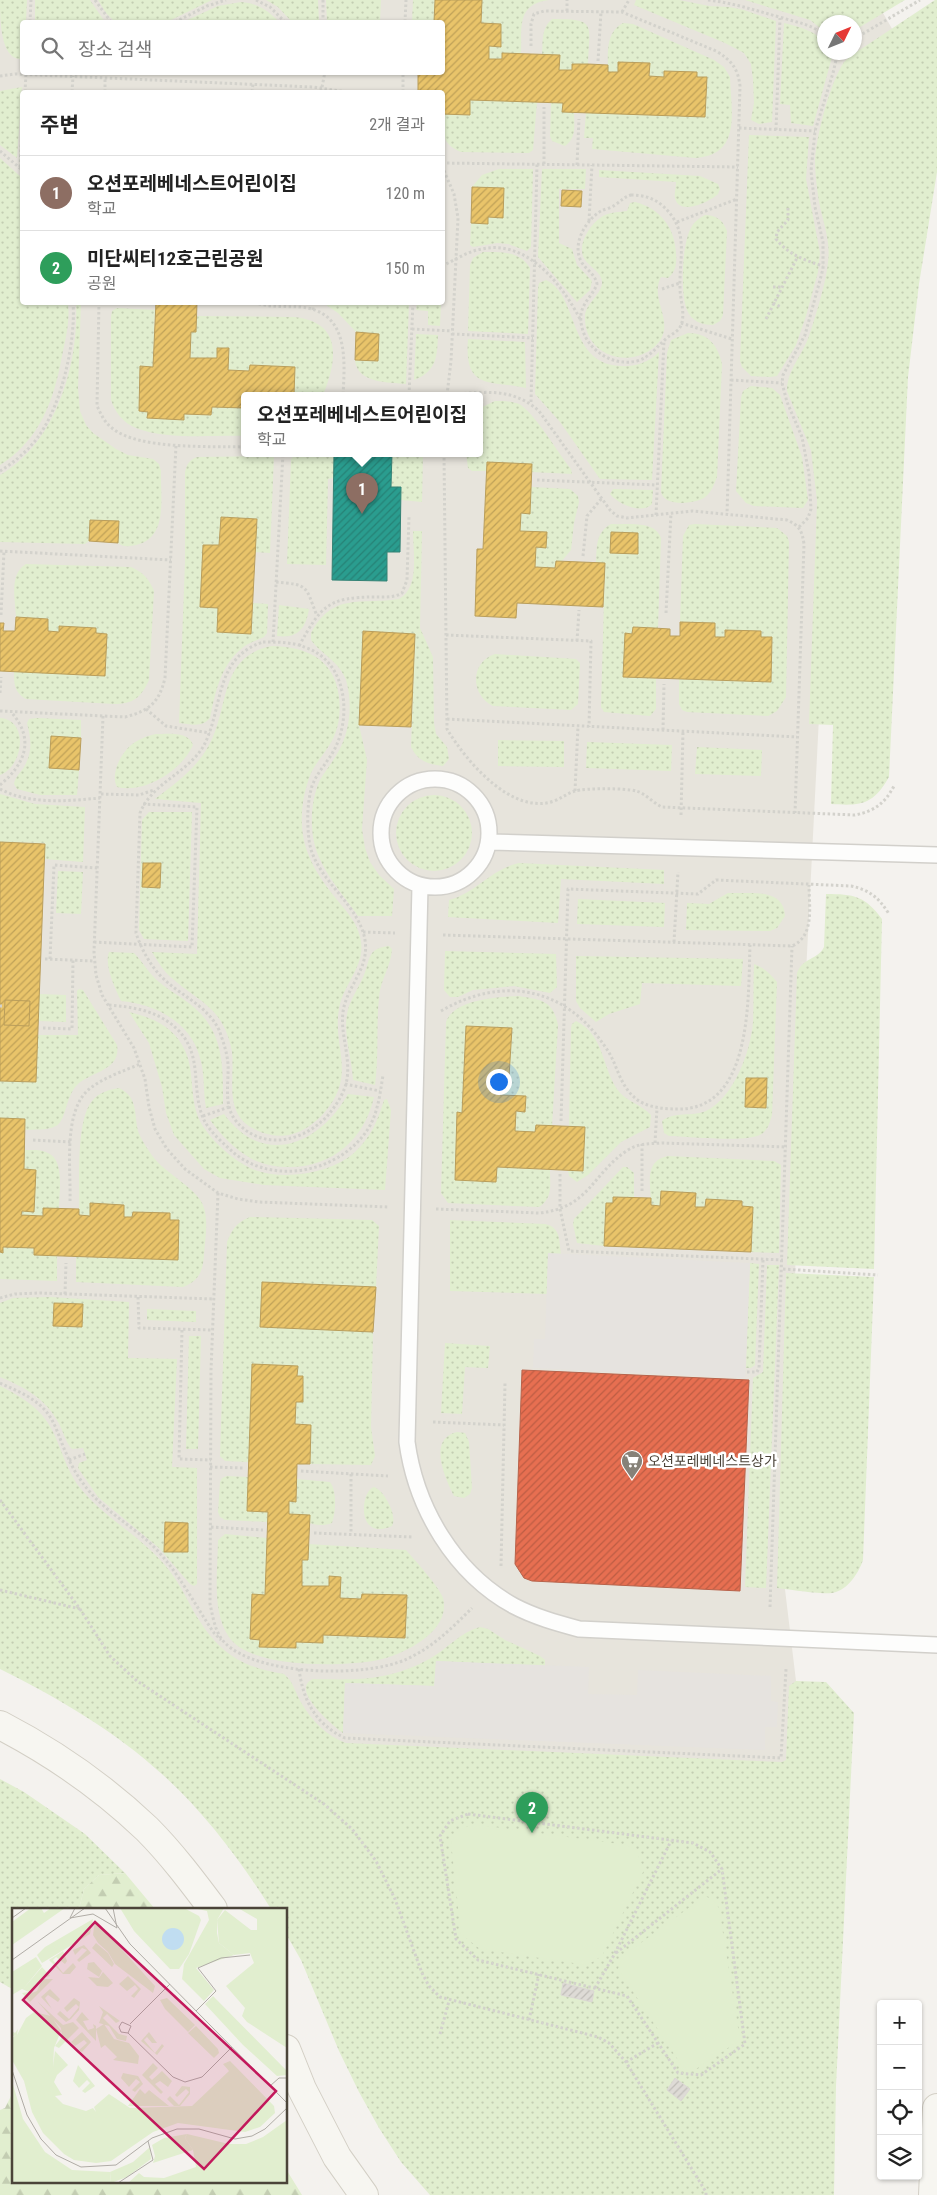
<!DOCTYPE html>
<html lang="ko">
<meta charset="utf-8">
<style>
body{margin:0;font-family:"Roboto Condensed","Noto Sans KR",sans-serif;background:#f6f6f6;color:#222}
.controls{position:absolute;right:15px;bottom:15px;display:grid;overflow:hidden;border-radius:5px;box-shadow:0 1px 4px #0004}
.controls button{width:45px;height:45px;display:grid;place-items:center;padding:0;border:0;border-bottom:1px solid #e0e0e0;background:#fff;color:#222;font:25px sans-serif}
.compass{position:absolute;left:817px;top:15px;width:45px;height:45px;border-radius:50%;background:#fff;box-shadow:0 1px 4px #0004;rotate:47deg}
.you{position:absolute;left:498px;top:1081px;width:18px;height:18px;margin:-12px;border:4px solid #fff;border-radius:50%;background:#1a73e8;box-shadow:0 0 0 8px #1a73e833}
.badge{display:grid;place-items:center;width:32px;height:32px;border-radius:50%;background:#0b8043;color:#fff;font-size:16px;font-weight:700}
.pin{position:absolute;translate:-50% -41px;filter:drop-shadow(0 1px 2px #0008)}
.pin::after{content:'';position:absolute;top:26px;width:18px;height:15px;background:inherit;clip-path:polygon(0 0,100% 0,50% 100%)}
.popup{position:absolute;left:241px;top:392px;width:242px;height:65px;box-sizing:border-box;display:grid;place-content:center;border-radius:5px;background:#fff;filter:drop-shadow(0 1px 4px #0005);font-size:16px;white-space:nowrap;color:#767676}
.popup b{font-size:19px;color:#222}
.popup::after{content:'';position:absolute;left:50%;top:100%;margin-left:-10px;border:10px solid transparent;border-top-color:#fff}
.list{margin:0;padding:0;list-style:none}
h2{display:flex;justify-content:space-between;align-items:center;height:65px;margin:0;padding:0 20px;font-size:21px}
h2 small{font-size:16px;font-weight:400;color:#767676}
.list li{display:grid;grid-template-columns:32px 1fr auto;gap:15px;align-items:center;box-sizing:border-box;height:75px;padding:0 20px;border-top:1px solid #e0e0e0}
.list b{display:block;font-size:19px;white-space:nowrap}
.list p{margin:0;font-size:16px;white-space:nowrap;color:#767676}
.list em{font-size:16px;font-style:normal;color:#767676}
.icon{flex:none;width:28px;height:28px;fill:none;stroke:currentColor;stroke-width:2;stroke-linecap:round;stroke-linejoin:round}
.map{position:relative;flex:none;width:937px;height:2195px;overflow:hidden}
.search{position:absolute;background:#fff;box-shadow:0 1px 4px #0004;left:20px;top:20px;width:425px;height:55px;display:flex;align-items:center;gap:12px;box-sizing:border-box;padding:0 18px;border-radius:5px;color:#767676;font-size:19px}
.panel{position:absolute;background:#fff;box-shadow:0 1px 4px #0004;left:20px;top:90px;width:425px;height:215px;border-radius:5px}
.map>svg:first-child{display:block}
.residential{fill:#e7e4dc;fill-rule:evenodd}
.grass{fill:url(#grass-dots)}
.forest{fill:url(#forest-firs)}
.pitch{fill:#e1eecf}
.parking{fill:#e6e3df}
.homes{fill:url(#homes-hatch);stroke:#ba9e5b}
.shops{fill:url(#shops-hatch);stroke:#b8624a}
.schools{fill:url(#schools-hatch);stroke:#348275}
.building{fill:url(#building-hatch);stroke:#dcd9d4}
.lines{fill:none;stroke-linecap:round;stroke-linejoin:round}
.lane-casing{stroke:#d2d0cb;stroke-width:18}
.secondary-casing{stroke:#d3cfc5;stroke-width:30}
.path{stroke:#d3d2cc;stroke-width:3;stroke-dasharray:2.5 2.5;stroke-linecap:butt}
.lane{stroke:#fdfdfc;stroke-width:15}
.secondary{stroke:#f7f6f1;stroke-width:28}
.labels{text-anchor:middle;stroke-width:5;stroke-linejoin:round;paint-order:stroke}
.poi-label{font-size:14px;fill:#4b4439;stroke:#fff;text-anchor:start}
.inset-road{fill:none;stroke:#b0aca6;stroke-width:1}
.view{fill:#c2185b;fill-opacity:0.15;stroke:#c2185b;stroke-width:2.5}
.inset-edge{fill:none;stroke:#4b4439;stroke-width:2.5}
</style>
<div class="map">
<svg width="937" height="2195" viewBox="0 0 937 2195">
<defs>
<pattern id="grass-dots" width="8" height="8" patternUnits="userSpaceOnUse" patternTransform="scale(1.25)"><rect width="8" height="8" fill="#e1eecf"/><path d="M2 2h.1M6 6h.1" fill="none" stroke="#c3cdb2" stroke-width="1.8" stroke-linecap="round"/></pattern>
<pattern id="forest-firs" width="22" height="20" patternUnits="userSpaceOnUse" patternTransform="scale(1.25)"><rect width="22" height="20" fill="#e1eecf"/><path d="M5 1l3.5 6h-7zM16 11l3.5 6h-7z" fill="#c3cdb2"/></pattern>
<pattern id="homes-hatch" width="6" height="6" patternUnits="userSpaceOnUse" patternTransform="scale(1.25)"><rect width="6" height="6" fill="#e9c46a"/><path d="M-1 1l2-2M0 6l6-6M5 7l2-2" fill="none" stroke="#bfa158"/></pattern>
<pattern id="shops-hatch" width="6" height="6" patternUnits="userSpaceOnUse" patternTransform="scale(1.25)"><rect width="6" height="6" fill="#e76f51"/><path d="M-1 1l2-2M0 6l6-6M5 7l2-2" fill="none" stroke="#bd5d44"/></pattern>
<pattern id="schools-hatch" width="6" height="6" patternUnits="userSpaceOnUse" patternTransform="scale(1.25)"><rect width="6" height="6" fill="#2a9d8f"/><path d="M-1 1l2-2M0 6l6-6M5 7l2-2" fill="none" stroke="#268276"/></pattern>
<pattern id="building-hatch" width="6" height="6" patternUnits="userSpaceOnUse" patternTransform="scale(1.25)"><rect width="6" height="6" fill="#dedbd6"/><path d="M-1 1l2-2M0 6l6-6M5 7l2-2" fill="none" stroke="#c0bdb8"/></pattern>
</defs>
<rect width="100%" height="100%" fill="#f4f2ee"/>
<!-- residential -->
<path class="residential" d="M0,0H861L879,6L895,34L825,599L806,973L784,1581L796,1681L794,1792L341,1798L0,1432V414L60,303L442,302V92H22V230L0,203ZM22,22H442V72H22ZM824,22H854V52H824ZM245,395H480V453H245Z"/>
<!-- grass -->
<path class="grass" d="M0,0H27L26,22H22V59C0,61 0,18 0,0Z
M35,0H90L105,22H35Z
M98,0H212L167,22H115L106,13Z
M266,0H318L319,22H292L278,7Z
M326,0H381L380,22H327Z
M413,0H435L434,22H412Z
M482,0H549C516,4 522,28 521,54L502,59H489V46H501V24L481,23Z
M636,0H679L709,6L729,7L744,10L776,21L772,122L759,124L751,120L754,103L753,80L751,64L744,53L725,43L634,5Z
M745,0H905L855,30L854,22H824V31L810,20Z
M935,0H937V172L919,284L908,377L889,777C873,805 861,806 831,804L833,725L809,724L817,501L811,450L787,391C787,370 802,356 809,336C816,315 826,283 828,262C831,242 823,222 819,202C817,189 815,174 815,161C816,136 830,83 844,62L849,57Z
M241,2C257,3 269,11 279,22H183L218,6Z
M552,19C598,19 589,24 588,64H573L572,70H559L560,55H542C543,41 541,29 552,19Z
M623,23L633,24L714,60L724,67L730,77C731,111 742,155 696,158L592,149L593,138H584L586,112L705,117L707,78L697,77V72L665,71L664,77L649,76L650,63L619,62L618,72H608C608,53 605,33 623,23Z
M784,23C800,27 812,30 824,41V52L831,53L832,57L813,126L791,123L790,105L780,104Z
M22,87L17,158L0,145V91Z
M470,100L537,102L533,150L529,153L461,152C441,144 443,132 442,114L470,115Z
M551,103H563L562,112H574C574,125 577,138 565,146L552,141L550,136Z
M749,135L809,137L806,179L820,253L818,272L806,316L796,345L777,376L770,377L751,376L742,367L740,361Z
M0,158L22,178V302L68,303C70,321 66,337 62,356C54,400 40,440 0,465Z
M499,169H533L531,247L527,251L508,244L497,243L473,247L470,245L471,223L487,224L488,217H503L504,188L472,187L482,175Z
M542,169H586L585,189H559V243L572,249L577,265L592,281L590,290L577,302L538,257Z
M599,170L700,176L718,184L720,189L718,194C711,201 679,217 675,198C674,194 676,187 676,182L599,177Z
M635,202C660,208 675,228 676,253C677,263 676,272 668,278L661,277C649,299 675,321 659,342C635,371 584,358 585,317C585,304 600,296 602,284C603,271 587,267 583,256C578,242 592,221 605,215C612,212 620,212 627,211L630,203Z
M705,215C716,215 723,220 727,231L723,315L720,321L713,325C702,325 691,321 687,310C680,294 682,243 691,228C694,222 699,218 705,215Z
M483,252C501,252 520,251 530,268L528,334L468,331L470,265L473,258Z
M546,280C579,295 568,364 620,366C635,367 648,363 659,352L652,480L600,479L560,422L535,394L538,288L539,283Z
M417,302L441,303L440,326L428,325V311L416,310Z
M76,303H81L78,388L80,411L86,425L93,433L116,449L128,455L153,459L159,464L161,471C160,496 169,538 136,545C129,546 124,548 118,543V521L90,520L89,541L85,544L0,542V475C56,443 79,364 76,303Z
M323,303H409L406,384C389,382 357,384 355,360L378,361L379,334L356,332L338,313Z
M117,308L155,310L153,367L140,366L139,411L148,412V418L184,420V414L211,415L212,407L244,408V436C212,435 166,440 136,428C123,423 115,412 111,400V317L112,311Z
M197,316L293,317C342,321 338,359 323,395H294L295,368L250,365L249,371L228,370L229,349L217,358H190L191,332H196Z
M688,333C708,333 718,345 722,364L717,477C714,485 711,493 704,498C693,504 664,507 661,492L667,353L671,340Z
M416,334L438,335C437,357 437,371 414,380Z
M468,339L525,342L526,388C488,380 464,390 468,339Z
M751,386L772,388L780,395L802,457L808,500L803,508L754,506L746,503L736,491L741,398L743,391Z
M495,401C503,401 511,401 519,404C534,412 558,453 571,469L572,474L531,472V464L487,462L486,471H472L468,468L466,453H480V408Z
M297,453H334V478L328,479L326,565L287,564L291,459Z
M392,453H423L422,502L401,500V487H391Z
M274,456L270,553L255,552L257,519L221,517L219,545H203L200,607L218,608L217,632L251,634L253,603L268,604L267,633L264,637C256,641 247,643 240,650C220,667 215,694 210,718C202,728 190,724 179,723L185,562V472C187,464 189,460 197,457Z
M531,487L570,489L578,496L579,502L574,523L571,550L561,562H556L555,568L535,567L536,547L545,548L520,531L521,513L529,514Z
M613,489L653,490L652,504C642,515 618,504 610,494Z
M611,524C626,525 655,520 661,538L658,628L633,627L632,634L625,633L656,678V709L650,716L604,712L601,707L605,564L596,563C597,547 595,533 611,524Z
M695,524L777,528L787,536L789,542L786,697L777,711L768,716L687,712L682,710L679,704V679L771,682L772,637H761V631L726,630L725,637H715V623L680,622L683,536L689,525Z
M413,531H422L420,628L433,657L434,723L436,734L447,747L449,759L443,766C427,764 418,761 411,747L415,634L363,631L359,725L367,760L362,829L365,848L370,862L379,875L394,889L392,916H358C344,896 327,877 318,855C309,833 310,801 320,780C325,771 332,763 337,754C350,733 353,704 346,680C339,661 322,655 311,640V633C333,592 360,605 399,599C420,587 413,553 413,531Z
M26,564L131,567C144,573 149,579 154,591L149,680C141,698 133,704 114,704L26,699C14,692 14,684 14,671L105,676L107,634L96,633V628L59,626V632L48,631V619L16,617C15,599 9,574 26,564Z
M279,605L309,609C306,628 298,639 277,636Z
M272,646C296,647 321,652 333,676C341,692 342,717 335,734C330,748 318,759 311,773C304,791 301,808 302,827C304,856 320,879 338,901C347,912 357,923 360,937C367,963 346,981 340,1004C330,1046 359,1073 324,1113C315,1123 303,1132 289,1135C279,1137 266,1135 256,1130C223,1115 235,1081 232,1052C230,1039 225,1027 218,1017C206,1001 187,992 173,979C164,972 158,962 152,952L197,954L201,803L155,799C175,784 197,768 209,745C230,707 218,656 272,646Z
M495,654L576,659L580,663L578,704L571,710L493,706C470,695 470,662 495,654Z
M0,718C30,720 23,767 0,775Z
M37,718L81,720V738L51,737L49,768L79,770L77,795H40L17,789L14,784C15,777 20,773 24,767C33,752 31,739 27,723L29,719Z
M156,734C168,734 189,731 193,745C182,770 145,794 117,787C110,774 121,754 130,746C138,739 147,736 156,734Z
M498,740L564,741V767L498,766Z
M587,742L672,745L671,771L586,768Z
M697,747L762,750L761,776L695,774Z
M0,794L35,804L85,807L83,862L44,859L45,843L0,842Z
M396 833a38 38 0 1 1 76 0a38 38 0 1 1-76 0Z
M149,812H192L188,941L144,939L139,930L142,820Z
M519,863L664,870V884L561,879L558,923L448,917L449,900C476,893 491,869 519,863Z
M58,871L83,872L81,914L56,913Z
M728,893C749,894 784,887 785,916L777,928L770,931L686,930L687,903L709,904Z
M826,894C854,894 865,896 882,919L874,1269L787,1265L797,973C803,957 818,960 824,947Z
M578,899L665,903L664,927L577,924Z
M389,946L392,949C391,967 380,980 379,998C376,1027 379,1056 375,1085L353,1080C352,1056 341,1030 349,1006C353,995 360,985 364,975C371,957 367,949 389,946Z
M445,951L556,954L557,987L550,993L514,986L473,990L458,997H450L444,990Z
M109,952L134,953C143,962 149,974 159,982C172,993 188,1000 200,1013C224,1038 223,1070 223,1104L206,1108C203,1091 205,1074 200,1058C191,1022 155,1004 121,1001C115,988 104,966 109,952Z
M576,956L743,959L741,986L642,983L640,1004L609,1014L596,1022L580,1008L576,1001Z
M754,964C764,968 770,973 777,982L772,1115C770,1122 768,1129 763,1133C751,1144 688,1136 669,1136L664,1133L662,1121C674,1111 692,1117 706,1111C734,1098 751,1050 753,1022C754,1003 753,983 754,964Z
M79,989L83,990L117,1045C121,1069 95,1071 79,1083C65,1095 67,1120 56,1126C47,1131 35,1129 25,1130V1119L0,1118V1081L36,1082L38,1035H78L77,991Z
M39,994L66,995V1022L39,1021Z
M519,996C541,1000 553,1000 558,1025L552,1126L536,1125L535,1132L515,1131L516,1111L525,1112L526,1096L500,1095L501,1077H509L512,1028L466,1026L462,1113H457L455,1179L496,1182L497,1167L550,1170C550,1185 553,1198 539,1207L448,1203L441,1193L446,1022C454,999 498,997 519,996Z
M129,1012C150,1017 171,1025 182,1045C197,1069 187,1099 202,1125C213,1142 232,1159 250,1168C280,1182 331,1174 355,1152C371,1137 378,1120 384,1100L387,1099L391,1110L385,1190L264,1185L220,1178L204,1169L174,1135L166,1113L162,1087L149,1043Z
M576,1021C604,1035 602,1067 617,1089C626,1102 641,1104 651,1115L650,1127L621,1142L588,1175L577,1182L569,1176L568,1170L571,1028L572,1024Z
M119,1088C138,1097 134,1113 138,1131C140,1137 145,1145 149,1151C161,1172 195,1186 203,1205C209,1220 205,1239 204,1255C203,1271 199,1281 183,1287L76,1282V1257L178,1259L179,1220H170V1213L133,1212L132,1217H124V1205L90,1203V1216L79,1215C80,1187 75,1122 92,1101C99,1092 109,1090 119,1088Z
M348,1094L374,1097C365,1138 333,1167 290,1167C277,1167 264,1165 252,1159C234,1149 222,1136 210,1120L224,1114C264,1169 320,1144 348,1094Z
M24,1150C32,1150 41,1149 48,1153C65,1160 59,1193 59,1209L43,1208V1216L21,1215L22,1211H34L35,1171L24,1169Z
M668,1156L774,1161L781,1165L779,1253L751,1252L742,1201L706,1199L705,1207H695L696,1193L661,1191L660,1206L651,1205C651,1185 643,1161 668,1156Z
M623,1167H627L634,1173V1197H613V1203H606L604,1246L577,1243L573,1224L574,1219Z
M250,1217L372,1220L379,1226L376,1287L262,1282L260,1326L373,1332L371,1427L375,1456L371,1465L310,1464L311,1425L295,1424L296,1402H303V1376H297L298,1366L249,1462L225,1461L220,1456L227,1242C232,1229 237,1222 250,1217Z
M450,1220L545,1224C561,1227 559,1241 561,1254H548L547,1294L450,1291Z
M3,1247L34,1248V1255H57V1281L0,1279V1252H3Z
M750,1263L759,1264L755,1365L751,1368H746Z
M767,1265H779L766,1588L745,1587L753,1378L763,1372Z
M786,1273L874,1277L863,1560C859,1572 849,1588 836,1592C827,1596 788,1589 777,1588Z
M50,1297L129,1302L128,1358L177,1359L172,1467L197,1468V1584L194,1586L190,1584L159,1548L98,1497L78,1468L79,1463L87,1460L83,1448L72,1449C65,1442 63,1430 58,1422C45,1398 24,1387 0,1377V1303L13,1298Z
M147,1309L196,1311V1322L147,1320Z
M189,1336H201L198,1449H186Z
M445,1343L490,1346L488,1368L465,1367L462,1414L441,1413Z
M0,1386C24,1398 44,1410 55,1436C62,1452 67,1469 77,1484C101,1516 138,1534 164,1564C177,1579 185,1595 194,1612C217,1651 239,1667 284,1674C294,1682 295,1693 302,1704C312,1721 328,1737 346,1743L782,1762L786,1760L789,1686L796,1681L826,1682L854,1713L836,2086L834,2195H430L401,2162L379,2128L359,2092L339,2051L301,1960L286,1934V1909H271C241,1861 205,1813 163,1775C115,1731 58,1698 0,1669Z
M457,1432L465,1433L469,1442L472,1488L470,1494L464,1498L454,1496C445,1478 427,1439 457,1432Z
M227,1476L248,1477L268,1512V1522L225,1520L220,1517L218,1512L220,1482L222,1478Z
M297,1479L330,1482C337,1491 336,1512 332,1523C317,1529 303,1521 289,1514V1501H296Z
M374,1487C384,1490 398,1516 392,1526C356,1542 360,1491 374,1487Z
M225,1534L267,1538L265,1595H252L250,1639L260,1640V1647L296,1648V1642L323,1643V1635L405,1638L406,1595L362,1594L361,1599L340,1598V1577L329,1576V1586H302V1560H308V1544L406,1550C414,1559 440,1588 443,1598C452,1631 403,1655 378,1660C343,1667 250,1669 229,1637C211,1611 218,1570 218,1540Z
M480,1627L488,1629L505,1640L540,1656L545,1660V1666L436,1661L435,1686L345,1683L343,1733C333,1726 289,1689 313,1679C359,1680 390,1681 431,1658C448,1648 461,1632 480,1627Z
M0,1779L24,1792L85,1834L125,1873L99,1875L84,1889L79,1909H14V1990L0,1982Z"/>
<!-- forest -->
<path class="forest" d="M125,1873L155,1909H79L84,1889L99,1875Z
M14,2090V2181H286V2169L302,2195H0V2110L5,2108Z"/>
<!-- pitch -->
<path class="pitch" d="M472,1824L626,1845L636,1850L644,1870L602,1956L587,1965L480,1949L461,1934L451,1842L457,1832Z
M705,1896L713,1900L719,1908L740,2040L696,2069H684L618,1969L623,1956Z"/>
<!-- parking -->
<path class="parking" d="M548,1253L750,1263L745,1378L533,1368L534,1339H545Z
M436,1661L589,1667L588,1694L637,1695L638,1670L771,1676V1701L778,1702L777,1727H765V1750L343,1733L345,1683L434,1686Z"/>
<!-- homes -->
<path class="homes" d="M435,0H482L481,23L501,24V47L489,46V59H502V53L560,55L559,70H572V64H588L608,65V72H618V62L650,63L649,76L664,77V71L697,72V77H707L705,117L562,112L563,103L470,100V115L442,114V92H418V72H442V22H434Z
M472,187L504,188L503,218L488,217V224L471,223Z
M562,190L582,191L581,207L561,206Z
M156,302H197L196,332H191L190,358H217V348H229L228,370L249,371L250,365L295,367L294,395H245V408L212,407L211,415L184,414V420L147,418L148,412L139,411L140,366L153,367Z
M356,332L379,334L378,361L355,360Z
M487,462L532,464L530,514L521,513L520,531L547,532L546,548L536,547L535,567L555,568L556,561L605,563L603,607L517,603L516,618L475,616L477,549H483Z
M221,517L257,519L251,634L217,632L218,608L200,607L203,545H219Z
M90,520L119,521L118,543L89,541Z
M611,532L638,533V554L610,553Z
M16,617L48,619V631L59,632V626L96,628V633L107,634L105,676L0,671V623H4L3,631H15Z
M680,622L715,623V637H725V630L761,631V637H772L771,682L623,677L625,633L632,634L633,627L654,628L670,629V636H680Z
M363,631L415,634L411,727L359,725Z
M51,736L81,738L79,770L49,768Z
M0,842L45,844L36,1082L0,1081Z
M143,863H161L160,888L142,887Z
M5,1000L30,1001L29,1026L4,1025Z
M466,1026L512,1028L509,1077H501L500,1095L526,1096L525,1112L516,1111L515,1131L535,1132L536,1125L585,1127L583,1171L497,1167L496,1182L455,1180L457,1112L462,1113Z
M746,1078H767L766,1108L745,1107Z
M0,1118L25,1119L24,1169L36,1170L34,1212L22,1211L21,1215L43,1216V1208L79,1209V1215L90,1216V1203L124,1205V1217H132L133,1212L170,1213V1220H179L178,1260L34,1255V1248L3,1247V1253L0,1252Z
M661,1191L696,1193L695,1207H705L706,1199L742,1201V1206L753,1207L751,1252L604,1246L606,1203H613V1197L651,1198V1205L660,1206Z
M262,1282L376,1287L373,1332L260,1327Z
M54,1303L83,1304L82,1327L53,1326Z
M252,1364L298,1366L297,1376H303V1402H296L295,1424L311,1425L310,1464H297L296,1502L289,1501V1514L310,1515L308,1560H302V1586H329V1576L341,1577L340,1598L361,1599L362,1594L407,1595L405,1638L323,1635V1643L296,1642V1648L259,1647L260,1640L250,1639L252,1594L265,1595L268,1512L247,1511Z
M165,1522L188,1523V1552H164Z"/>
<!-- shops -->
<path class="shops" d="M522,1370L749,1380L740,1591L532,1581L524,1578L515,1564Z"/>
<!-- schools -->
<path class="schools" d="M334,453H392L391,487H401L400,552H387V581L332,580Z"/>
<!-- building -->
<path class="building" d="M563,1983L594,1991L592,2002L561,1995Z
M675,2078L690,2089L681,2101L667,2090Z"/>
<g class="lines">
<!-- lane casing -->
<g class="lane-casing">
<path id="lane" d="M381 833a54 54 0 1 1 108 0a54 54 0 1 1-108 0Z
M489,842L937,855
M420,886L407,1442C416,1508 454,1573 514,1606C535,1617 557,1623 579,1629L937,1645"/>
</g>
<!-- secondary casing -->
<g class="secondary-casing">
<path id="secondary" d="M0,1725C52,1752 104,1788 147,1829C171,1853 192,1881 213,1909
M286,2049L302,2089L337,2157L364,2195
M933,2195L937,2108"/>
</g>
<!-- path -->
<path class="path" d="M95,0L111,22
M256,0L270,7L285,22
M323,0V22
M708,0C734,3 757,11 783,18C798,23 813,24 824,36
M567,11V0
M622,12L629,0
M30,22L31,0
M175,22L207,6L226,0
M405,22L406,0
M854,39L920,0
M531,46V24L534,14L544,11L622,12L716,51C731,60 738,68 740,86L727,514
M598,61L601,12
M0,76L15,74L313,87L347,92
M25,92L26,73
M72,92L73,76
M105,92V77
M252,92L253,84
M321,92L325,72
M403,92V72
M739,128L815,131
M776,130L780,18
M0,151L22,170
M442,163L738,167
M544,164V107
M577,165L579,119
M442,166L454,194L458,218L451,361L447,395
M20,167L22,129
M631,195C643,195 654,198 663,206C690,231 679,256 680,288C680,301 687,317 679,329C675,333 670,335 667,338C656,347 651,357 637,361C609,368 578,344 581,314C583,302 593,295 597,284C595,273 584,269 580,259C573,242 586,220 601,211C605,209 611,208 615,205C621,201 624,197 631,195Z
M788,208V220L777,232L776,239C789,255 804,260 823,266
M589,221L592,165
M677,222L737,199
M442,266C455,260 468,251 482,249C527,239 563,285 581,321
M773,287H782
M662,289L680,283
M99,302L97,406C101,414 104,422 112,428C138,450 211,446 245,447
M149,302L150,303
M223,302L255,303
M254,302C268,308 285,306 300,307C349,311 345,359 343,395
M773,303L781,307
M313,310V302
M766,319L797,258
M681,323L732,339
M412,329L452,331
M452,334L533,338
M731,380L782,383
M409,395L413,302
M439,395C477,394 509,384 539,411L610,510L617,516L627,518L692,511L787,520C800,526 802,531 804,544L795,813
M531,402L537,164
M444,453L447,729C466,761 512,816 554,801C562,798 568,793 575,791C585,788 626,788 636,791C645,793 653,803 662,807L855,815C875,811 885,803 894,786
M0,471C13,463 25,453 35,441C61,409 76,343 73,302
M537,480L657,485
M656,515L664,341
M799,527L808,518L811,509L809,474L802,437L787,402L782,383L783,375L805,335L823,269V242L815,207L811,171L815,131L833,73L836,60L835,52
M0,551L171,560
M583,556L587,516L602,498
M276,582C309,585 305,585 317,616
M666,613L671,513
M1,615L4,551
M446,635L591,641L589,727
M577,641L579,610
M263,642C278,642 293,642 307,648C345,662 351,711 337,744C331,759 318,770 312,786C307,803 307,822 309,840C314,879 359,903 365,940C369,966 352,981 345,1003C337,1028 351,1053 347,1079C345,1092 337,1104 329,1114C319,1126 303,1136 287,1139C268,1143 248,1136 236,1121C223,1105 229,1083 228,1064C227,1052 223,1041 219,1030C208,1007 184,997 167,982C152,969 142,951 136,933L140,813C152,783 186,774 203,747C224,709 213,658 263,642Z
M273,642L283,453
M299,646C321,606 328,597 375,597C384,597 394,598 402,593L407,580L409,516
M0,693L1,677
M146,709L166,726L210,733
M0,711L125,717C149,711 159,703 165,678L176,445
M103,716L94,952L96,975L102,995L134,1048L145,1079L149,1107L155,1129L167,1149L185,1169L218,1193L238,1199L259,1202L389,1207
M447,719L797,737
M663,730L664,684
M0,785C25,764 35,740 12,713
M0,789C30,805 68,801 100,798
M575,791L578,726
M101,794L139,795L154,790
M681,815L683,731
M363,932L395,933
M443,935L792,946C815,936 809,906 809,885
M94,942L192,947L197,807L143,804
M674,942L678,872
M45,959L94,961
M50,959L54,865L97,868
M109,1005C134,1007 159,1011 178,1030C204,1056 190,1090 204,1120C210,1132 224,1144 234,1153C275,1186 340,1172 368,1129C378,1113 380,1094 383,1075
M0,1006H2
M441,1011C503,975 566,987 606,1048C617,1063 619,1084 634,1097C644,1107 663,1109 677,1109C753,1111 748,997 750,945
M43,1028L72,1029L73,960
M345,1084L380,1091
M203,1116L229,1107
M561,1121L568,889L698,894L716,880L851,886C870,890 879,898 889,914
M33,1140L71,1142
M655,1143L657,1108
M560,1174V1209L569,1251L783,1260
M642,1191V1144
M218,1193L211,1370L210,1604C213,1617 215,1633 225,1643C258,1676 366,1678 407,1659C433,1647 452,1628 472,1608
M70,1201C71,1169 63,1113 88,1090C102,1078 124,1071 140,1064
M436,1209L539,1213C590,1208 592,1173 628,1150C638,1143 650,1144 662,1143L787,1147
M783,1269L878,1275
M65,1294L66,1263
M138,1297L139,1328L212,1330
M0,1298L15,1294L40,1293L214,1299
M182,1330L179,1459L211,1460
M747,1372H757L759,1368L763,1260
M0,1383C15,1390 31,1396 43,1408C56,1421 59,1439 67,1455C72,1468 80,1480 89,1491C107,1512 130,1525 150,1543C177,1569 193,1602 214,1633L221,1640
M433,1422L504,1425
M69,1460L85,1454
M210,1467L244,1468
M301,1471L388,1476
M351,1474V1534
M0,1500L80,1609L110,1656L137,1681L324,1804L352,1829L376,1861L395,1899L422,1973L429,1986L440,1997L598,2037L609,2043L626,2062L706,2192V2195
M211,1527L263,1530
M314,1533L413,1537
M501,1566L505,1383
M0,1590L80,1609
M770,1607L792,946
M299,1669C303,1700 315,1724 345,1738L781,1758L786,1669
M468,1814L693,1843L710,1852L722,1869L745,2044L701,2075L678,2073L627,1996L478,1960L456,1939L440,1836L450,1821Z
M616,1953L722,1869
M595,1988L614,1955L671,1841
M529,2020L539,1974
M440,2034L449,2001
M626,2062L658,2043"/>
<!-- lane -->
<use href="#lane" class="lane"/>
<!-- secondary -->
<use href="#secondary" class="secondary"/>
</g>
<!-- icons -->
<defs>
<g id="supermarket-pin" transform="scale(1.125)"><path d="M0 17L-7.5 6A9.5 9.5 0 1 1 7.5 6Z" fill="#868178" stroke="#fff"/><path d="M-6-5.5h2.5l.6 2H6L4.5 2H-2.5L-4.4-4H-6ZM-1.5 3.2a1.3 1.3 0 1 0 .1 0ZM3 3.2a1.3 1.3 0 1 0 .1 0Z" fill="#fff"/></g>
</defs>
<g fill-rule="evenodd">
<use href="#supermarket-pin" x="632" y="1461"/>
</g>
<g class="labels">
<!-- poi labels -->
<g class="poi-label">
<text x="648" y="1466">오션포레베네스트상가</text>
</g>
</g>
<!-- overview -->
<g transform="translate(12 1908)">
<rect width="275" height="275" fill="#f4f2ee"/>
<path d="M19,0H29L32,5L39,0H53L0,37V14ZM108,0H172L187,8L189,12L177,46L167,61H158L122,23ZM181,0H212L205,12V25L207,35L222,47L184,60L202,82L192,93L170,71L172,56L197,12L195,3ZM81,11L78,26L30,55L25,47L33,39ZM83,12L143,78L141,85L103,56L96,44L86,35L81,27ZM84,35L96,45L102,56L100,59L80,40ZM72,37L79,45L67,54L65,52L75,42L70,40L63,47L61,42ZM51,43L55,53L53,56L44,49L41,52L51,65L61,55L64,59L58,66H51L37,52ZM24,49L30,58L11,81L30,59L38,68L30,70L20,85L25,83L30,71H41L18,94L10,85L17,84L10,81L0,87V64ZM82,54L90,63L87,69L75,61L76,55ZM91,64L101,75L96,79L85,78L76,69L87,70ZM116,68L129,81L122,90L119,88L126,81L123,77L115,83L107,76ZM38,81L48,91L46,94L36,87L33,90L40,101L29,89ZM201,88L275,163V167L265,168L231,137L193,96ZM62,90L68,94L67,102L59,111L54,114L45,106L48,103L57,111L67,99L64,96L55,104L52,100ZM155,90L183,117L176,124L153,101L148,92ZM25,93L51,117L61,114L67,120L47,140L43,138L50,129L49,120ZM87,98L108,113L104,115L95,106L91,110L107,126L115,128L114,133L105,131L97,118L87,115L91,104ZM22,104L39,108L49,123L42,140L41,159L43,143L56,157L45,167L42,174L50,187L43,188L51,196L74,203L81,200L84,204L82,199L97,186L118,200L180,198L217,163L211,156L218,153L262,198L263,205L248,219L233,224L166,215L141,224L99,253L84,255L62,252L52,246L31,225L20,204L12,173L0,152V130L4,127L0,129V123L3,125L6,121L5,127L14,110ZM70,104L77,112L71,113L76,122L82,120L81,116L84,118V133L64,112ZM92,116L102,131L117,135L127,148L126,156L101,152L105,149L93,137L89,140L84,121ZM184,118L206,141L207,145L202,150L176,125ZM70,124L79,134L70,144L67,142L75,135L72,132L63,138L59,134ZM137,124L145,135H140L135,129L132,132L143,145L150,136L152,138L145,147L129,133ZM141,155L146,160L137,169L140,172L150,163L160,173L156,179L148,173L143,176L151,184L149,186L130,167ZM66,157L83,178L73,185L70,183L78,175L75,172L67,180L61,173ZM111,165L126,168L131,176L123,184L120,182L128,174L124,171L117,179L109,170ZM170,178L178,179V186L168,198H162L155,191L158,188L167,197L177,184L174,181L165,189L163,187ZM128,181L133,186L137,182L157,198H116ZM175,226L173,230L181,242L141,255L143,248L140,237L152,230ZM138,239L139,251L115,269L99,275L98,264L121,254Z" fill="#e1eecf"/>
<path d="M226,0H275V140L235,114L230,108L233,100L214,78L242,55L238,45L222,47L207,35L205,12L213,2L239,22H245V11ZM0,173L11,211L33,244L60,262L98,264L99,275H0ZM275,212V275H116L127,265L132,269L152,270L184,259L181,242L173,230L175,226L217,236H234L251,229Z" fill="#e1eecf"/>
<path d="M223,179L236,188L234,194L221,192ZM213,182L218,194L206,203L198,193Z" fill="#e1eecf"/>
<path d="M150 31a11 11 0 1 1 22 0a11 11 0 1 1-22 0Z" fill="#c0ddf1"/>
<path class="inset-road" d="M63,0L58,10L81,6L105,20L101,0M93,0L118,36L275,195M0,10L14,0M0,52L73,0M184,103L204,83L186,60L209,50L238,47M118,116L158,76M116,125L119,118L110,114L107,119L109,124L116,125L161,169L173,174L190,169L220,139M0,162L15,207L29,231L44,247L69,259L104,257L140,230L165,221H187L223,231L240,228L253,221L275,200M258,178L267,170H275M106,275L141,252L136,233"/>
<path class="view" d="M83,14L264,183L192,261L11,92Z"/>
<rect width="275" height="275" class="inset-edge"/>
</g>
</svg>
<div class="controls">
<button>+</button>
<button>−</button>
<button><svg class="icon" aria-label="locate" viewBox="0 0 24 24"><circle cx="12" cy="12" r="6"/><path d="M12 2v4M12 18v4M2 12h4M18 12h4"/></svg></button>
<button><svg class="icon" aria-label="layers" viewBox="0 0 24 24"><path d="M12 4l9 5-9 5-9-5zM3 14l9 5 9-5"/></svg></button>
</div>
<svg class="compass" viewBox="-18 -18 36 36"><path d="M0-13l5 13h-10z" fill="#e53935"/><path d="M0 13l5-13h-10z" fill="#767676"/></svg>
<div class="you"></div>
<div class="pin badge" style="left:362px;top:514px;background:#8d6e63">1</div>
<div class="popup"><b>오션포레베네스트어린이집</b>학교</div>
<div class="pin badge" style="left:532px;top:1833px;background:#2e9e5b">2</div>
<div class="search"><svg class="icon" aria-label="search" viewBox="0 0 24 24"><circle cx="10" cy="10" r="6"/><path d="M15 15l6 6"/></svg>장소 검색</div>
<section class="panel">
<h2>주변<small>2개 결과</small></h2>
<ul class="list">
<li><span class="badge" style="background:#8d6e63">1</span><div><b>오션포레베네스트어린이집</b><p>학교</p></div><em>120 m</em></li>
<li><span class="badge" style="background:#2e9e5b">2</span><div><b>미단씨티12호근린공원</b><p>공원</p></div><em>150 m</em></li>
</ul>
</section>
</div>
